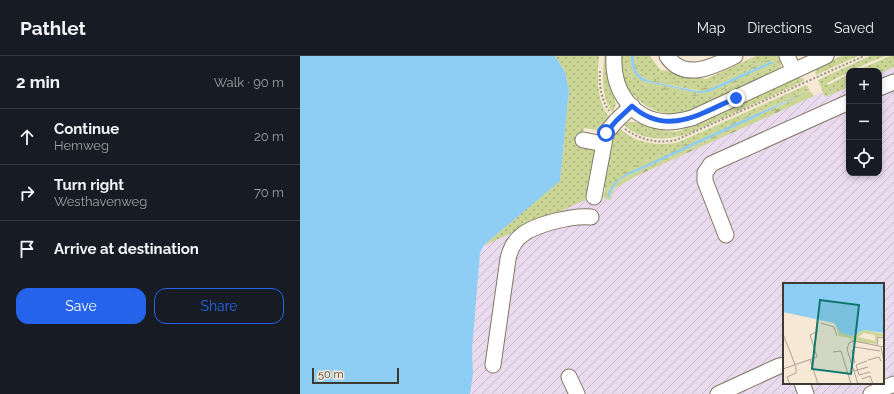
<!DOCTYPE html>
<meta charset="utf-8">
<style>
body{margin:0;font-family:Raleway,sans-serif;background:#242831;color:#f1f3f6}
.controls{position:absolute;right:12px;top:12px;display:grid;overflow:hidden;border-radius:8px;box-shadow:0 2px 6px #0003}
.controls button{width:36px;height:36px;display:grid;place-items:center;padding:0;border:0;border-bottom:1px solid #363941;background:#171b24;color:#f1f3f6;font:20px sans-serif}
.scale{position:absolute;left:12px;bottom:10px;width:87px;box-sizing:border-box;padding-left:4px;border:2px solid #3e3931;border-top:0;font-size:11px;line-height:14px;white-space:nowrap;color:#3e3931;-webkit-text-stroke:3px #f5e8d4;paint-order:stroke}
.stop{position:absolute;width:12px;height:12px;margin:-9px;border:3px solid #2563eb;border-radius:50%;background:#fff}
.stop.end{background:#2563eb;border-color:#fff;box-shadow:0 1px 4px #0008}
.list{margin:0;padding:0;list-style:none}
h2{display:flex;justify-content:space-between;align-items:center;height:52px;margin:0;padding:0 16px;font-size:17px}
h2 small{font-size:13px;font-weight:400;color:#9ea1a6}
.list li{display:grid;grid-template-columns:26px 1fr auto;gap:12px;align-items:center;box-sizing:border-box;height:56px;padding:0 16px;border-top:1px solid #363941}
.list b{display:block;font-size:15px;white-space:nowrap}
.list p{margin:0;font-size:13px;white-space:nowrap;color:#9ea1a6}
.list em{font-size:13px;font-style:normal;color:#9ea1a6}
.actions{display:flex;gap:8px;padding:12px 16px}
.actions a{flex:1;padding:9px 0;border:1px solid #2563eb;border-radius:12px;text-align:center;font-size:14px;color:#2563eb}
.actions .main{background:#2563eb;color:#fff}
.icon{flex:none;width:22px;height:22px;fill:none;stroke:currentColor;stroke-width:2;stroke-linecap:round;stroke-linejoin:round}
.map{position:relative;flex:none;width:594px;height:338px;overflow:hidden}
header{display:flex;align-items:center;gap:24px;box-sizing:border-box;height:56px;padding:0 20px;background:#171b24;border-bottom:1px solid #363941}
header strong{font-size:19px}
nav{display:flex;gap:22px;margin-inline-start:auto;font-size:14px}
main{display:flex}
aside{flex:1;background:#171b24}
.map>svg:first-child{display:block}
.industrial{fill:url(#industrial-furrows);fill-rule:evenodd}
.grass{fill:url(#grass-dots)}
.forest{fill:url(#forest-firs)}
.wetland{fill:url(#wetland-marsh);fill-rule:evenodd}
.water{fill:#8ecef5}
.lines{fill:none;stroke-linecap:round;stroke-linejoin:round}
.minor-casing{stroke:#837765;stroke-width:17}
.path{stroke:#9c9385;stroke-width:2;stroke-dasharray:2 2;stroke-linecap:butt}
.minor{stroke:#fff;stroke-width:15}
.route{stroke:#2563eb;stroke-width:5}
.inset-road{fill:none;stroke:#aca293;stroke-width:1}
.view{fill:#0f766e;fill-opacity:0.15;stroke:#0f766e;stroke-width:2}
.inset-edge{fill:none;stroke:#3e3931;stroke-width:2}
</style>
<header>
<strong>Pathlet</strong>
<nav><a>Map</a><a>Directions</a><a>Saved</a></nav>
</header>
<main>
<aside>
<h2>2 min<small>Walk · 90 m</small></h2>
<ul class="list">
<li><svg class="icon" aria-label="ahead" viewBox="0 0 24 24"><path d="M12 20V5M6 11l6-6 6 6"/></svg><div><b>Continue</b><p>Hemweg</p></div><em>20 m</em></li>
<li><svg class="icon" aria-label="right" viewBox="0 0 24 24"><path d="M7 20v-9h11M14 6l5 5-5 5"/></svg><div><b>Turn right</b><p>Westhavenweg</p></div><em>70 m</em></li>
<li><svg class="icon" aria-label="arrive" viewBox="0 0 24 24"><path d="M6 21V4h12l-3 4 3 4H6"/></svg><div><b>Arrive at destination</b></div></li>
</ul>
<div class="actions"><a class="main">Save</a><a>Share</a></div>
</aside>
<div class="map">
<svg width="594" height="338" viewBox="0 0 594 338">
<defs>
<pattern id="industrial-furrows" width="10" height="10" patternUnits="userSpaceOnUse"><rect width="10" height="10" fill="#e9daed"/><path d="M-1 1l2-2M0 10L10 0M9 11l2-2" fill="none" stroke="#c9bccc"/></pattern>
<pattern id="grass-dots" width="8" height="8" patternUnits="userSpaceOnUse"><rect width="8" height="8" fill="#cad596"/><path d="M2 2h.1M6 6h.1" fill="none" stroke="#a5ae7b" stroke-width="1.8" stroke-linecap="round"/></pattern>
<pattern id="forest-firs" width="22" height="20" patternUnits="userSpaceOnUse"><rect width="22" height="20" fill="#cad596"/><path d="M5 1l3.5 6h-7zM16 11l3.5 6h-7z" fill="#a5ae7b"/></pattern>
<pattern id="wetland-marsh" width="20" height="14" patternUnits="userSpaceOnUse"><rect width="20" height="14" fill="#cad596"/><path d="M1 5h8M5 5V1M11 12h8M15 12V8" fill="none" stroke="#a5ae7b"/></pattern>
</defs>
<rect width="100%" height="100%" fill="#f5e8d4"/>
<!-- industrial -->
<path class="industrial" d="M594,3V338H170L173,318L172,294L180,197L184,189L229,151L285,144L289,140L311,144L314,133L336,120L549,24V117H579V15ZM484,228H583V327H484Z"/>
<!-- grass -->
<path class="grass" d="M255,0H299C297,22 296,43 309,61L302,71L299,83L296,82L297,74L284,72L281,86L298,90L285,144L183,190L260,124L269,34L265,16Z
M304,0H308L307,20L316,48L313,57C300,41 303,19 304,0Z
M320,0H327L328,13L331,20L342,28L398,41L412,39L475,9L477,5L476,2L473,1L410,30L402,32L344,20C337,14 336,9 337,0H350L361,15L363,14L406,23L456,0H481L483,3L479,14C459,23 440,32 420,41C406,48 391,57 374,58C361,58 351,54 341,46C324,33 322,20 320,0Z
M542,0H558L516,19L515,17L518,11Z
M570,0H585L549,15V16L527,27L528,29L549,18V31L525,41L518,24Z
M590,0H594V11L579,18V15H556Z
M497,21L504,23V25L390,77C368,85 341,86 323,68C341,60 356,79 379,75Z
M507,29L510,35L507,36L505,35L500,37L394,85L346,105L309,131L306,140L307,143L303,142L305,133L302,124L311,85L318,71C334,87 358,91 379,86Z"/>
<!-- forest -->
<path class="forest" d="M510,35L514,40L336,120L314,133L311,144L307,143C312,140 311,139 313,134C315,129 321,125 326,122L443,70Z"/>
<!-- wetland -->
<path class="wetland" d="M327,0H331L332,12L343,25L399,37L409,36L473,6L472,5L405,35H400L349,25C337,20 333,13 334,0H337C336,9 337,14 344,20L402,32L410,30L473,1H475L477,5L475,9C460,16 445,23 430,30C422,34 414,39 405,41C394,42 341,31 334,23C328,17 327,8 327,0Z
M505,35L508,37L505,40L443,70L326,122L321,125L314,132L309,143L306,142C306,130 317,121 326,114ZM485,45L488,46L320,123L312,133L310,140L308,142L309,134L318,123Z"/>
<!-- water -->
<path class="water" d="M0,0H255L265,16L269,34L260,125L184,189L180,197L172,294L173,318L170,338H0Z
M331,0H334C333,13 337,20 349,25L397,35H405L472,5L473,7L409,36L399,37L343,25C333,19 331,11 331,0Z
M505,37L454,62L320,123L312,133L309,142L307,141C310,128 319,122 330,116L443,64Z"/>
<g class="lines">
<!-- minor casing -->
<g class="minor-casing">
<path id="minor" d="M314,0C312,34 332,65 368,66C376,66 384,64 392,62L526,0
M367,0C384,26 414,10 435,0
M487,0L494,15
M579,32L594,26
M283,84L304,88
M294,141L306,77L316,65L332,50
M426,179L405,125V117L411,108L549,46
M193,309L208,203C210,194 214,185 222,179C236,168 273,159 291,161
M269,321L277,338
M502,327L506,338
M418,338L479,310L484,309
M571,338L594,328"/>
</g>
<!-- path -->
<path class="path" d="M300,15C299,29 301,43 309,55
M325,73C341,84 357,88 376,84L564,0"/>
<!-- minor -->
<use href="#minor" class="minor"/>
</g>
<g class="lines">
<!-- route -->
<path class="route" d="M306,77L316,65L332,50C367,81 400,58 436,42"/>
</g>
<!-- overview -->
<g transform="translate(483 227)">
<rect width="101" height="101" fill="#f5e8d4"/>
<path d="M52,40L59,50L69,53L81,47L101,51V54L95,53L93,61L66,58L71,56L56,53ZM81,50L92,52V58L75,54Z" fill="#cad596" fill-rule="evenodd"/>
<path d="M0,0H101V50L81,47L69,53L58,50L51,40L0,29Z" fill="#8ecef5"/>
<path class="inset-road" d="M38,40L51,44L54,53M0,51L13,84V90L4,94L7,101M66,60L64,66L75,101M66,60L71,58L101,64M94,63L95,54L101,55M98,64L101,79M50,69L58,68L68,101M27,76L35,101M85,77L96,74L98,78M84,78L73,82L76,92L87,89M72,80L69,68L72,64L97,68M0,86L34,74L27,52L35,48M71,88L85,84M79,96L87,93L90,101"/>
<path class="view" d="M37,17L76,22L68,91L29,86Z"/>
<rect width="101" height="101" class="inset-edge"/>
</g>
</svg>
<div class="controls">
<button>+</button>
<button>−</button>
<button><svg class="icon" aria-label="locate" viewBox="0 0 24 24"><circle cx="12" cy="12" r="6"/><path d="M12 2v4M12 18v4M2 12h4M18 12h4"/></svg></button>
</div>
<div class="scale">50 m</div>
<div class="stop" style="left:306px;top:77px"></div>
<div class="stop end" style="left:436px;top:42px"></div>
</div>
</main>
